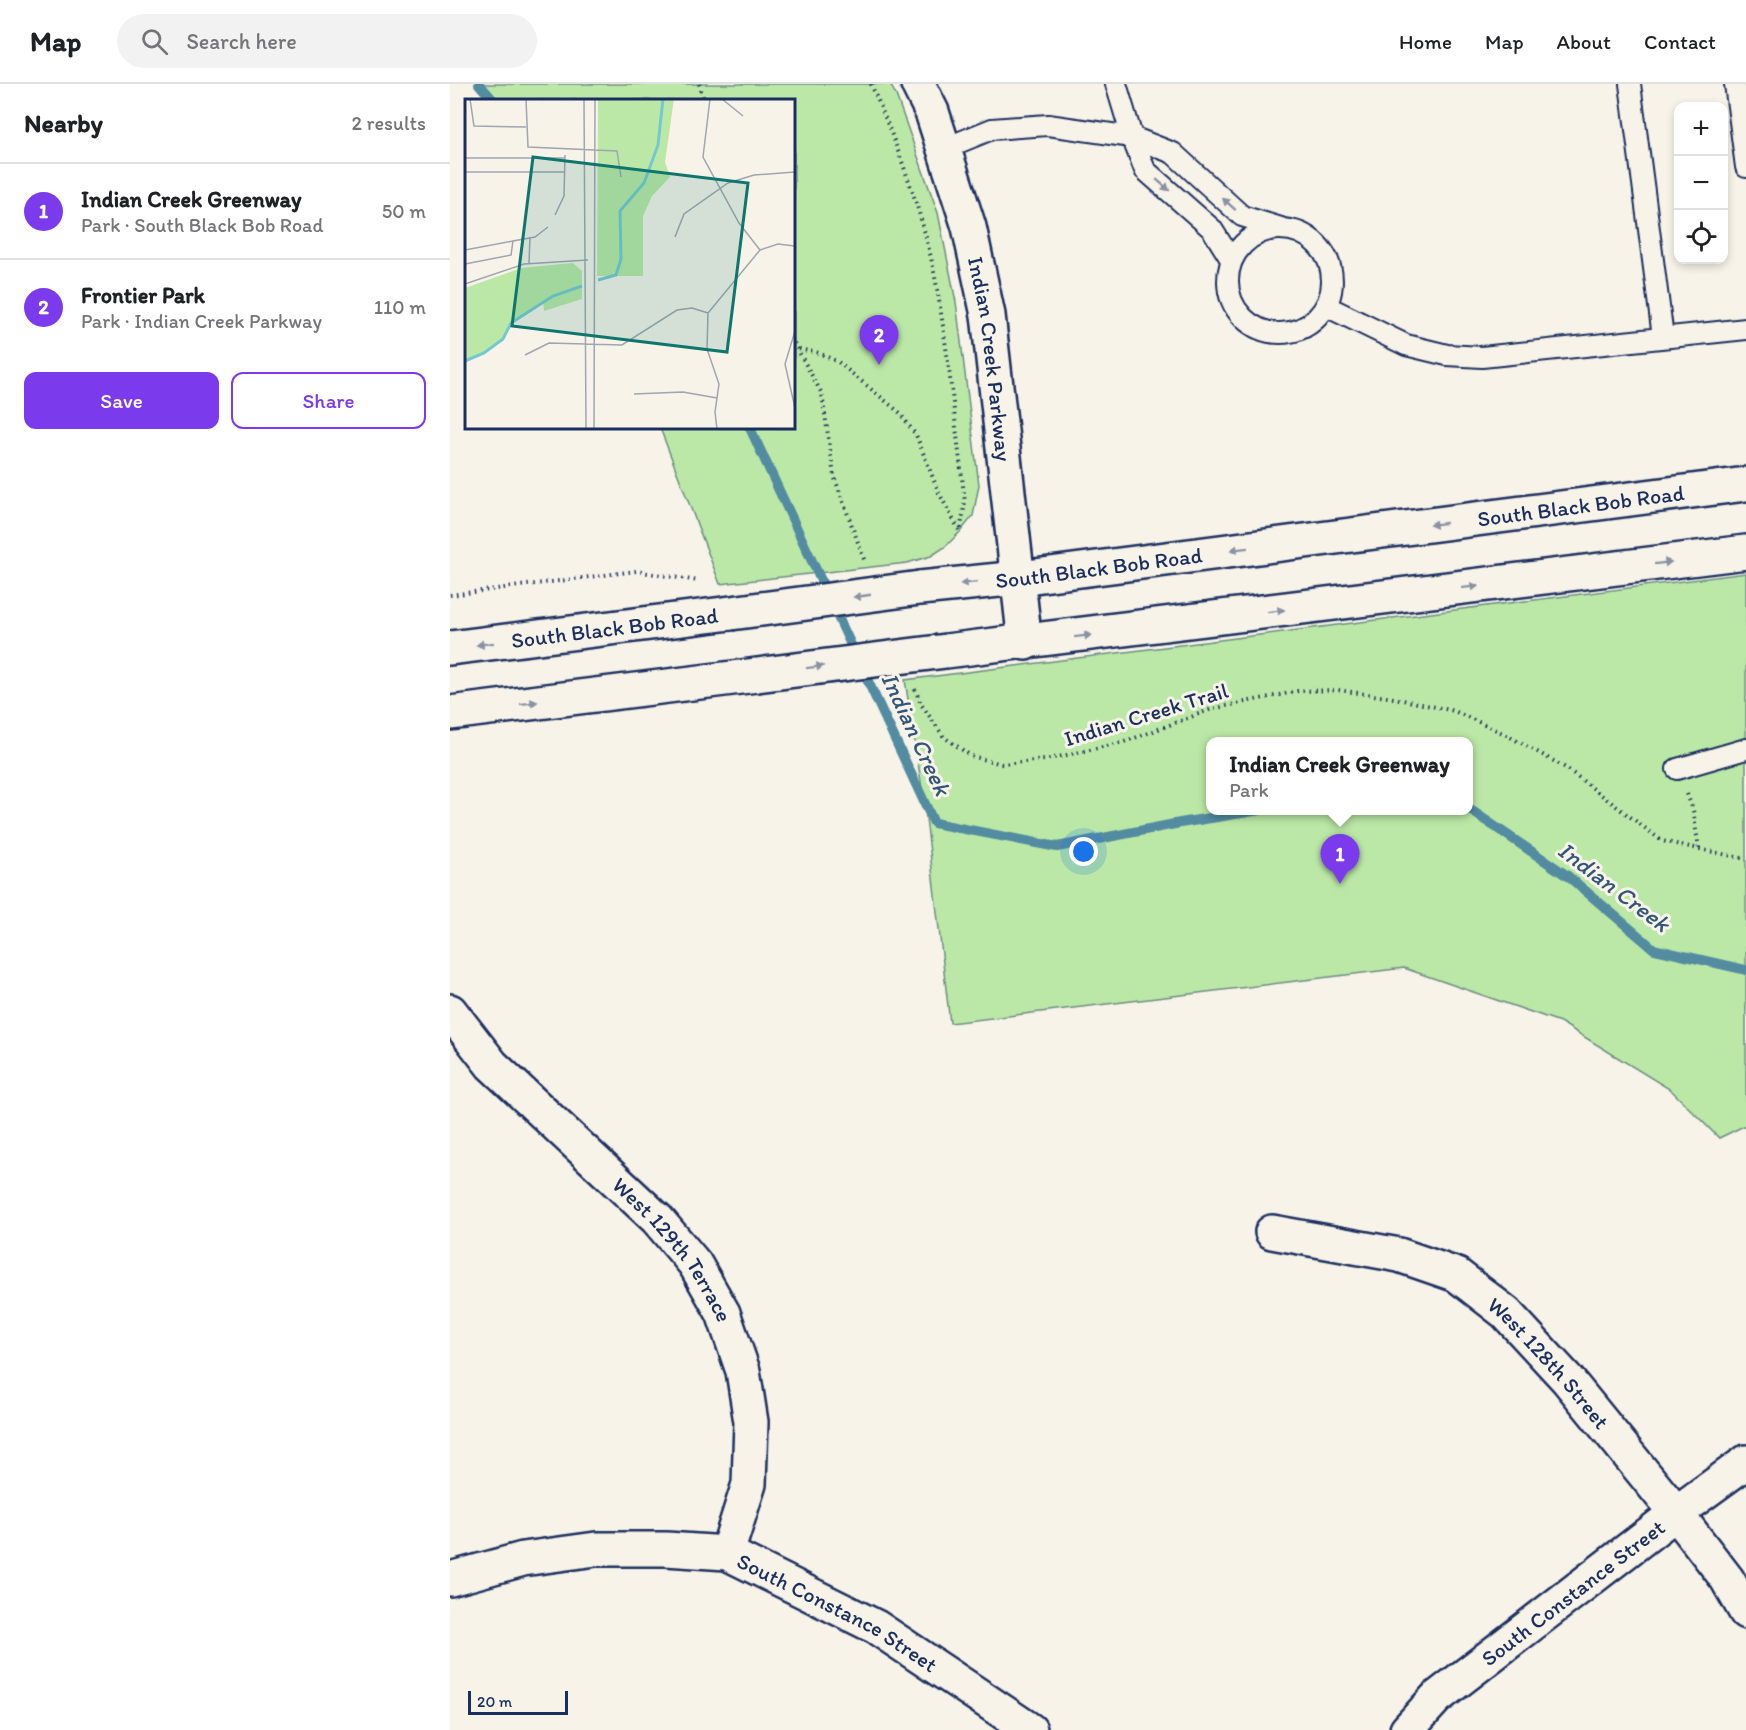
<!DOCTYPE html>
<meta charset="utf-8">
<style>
body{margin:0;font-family:Itim,sans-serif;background:#f2f2f2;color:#202124}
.controls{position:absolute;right:18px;top:18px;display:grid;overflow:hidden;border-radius:12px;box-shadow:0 3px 9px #0003}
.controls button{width:54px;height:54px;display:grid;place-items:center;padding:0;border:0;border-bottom:2px solid #e0e0e0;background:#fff;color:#202124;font:30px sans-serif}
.scale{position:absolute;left:18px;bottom:15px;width:100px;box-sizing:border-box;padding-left:6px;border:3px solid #1b2f5e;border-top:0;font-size:16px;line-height:21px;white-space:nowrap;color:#1b2f5e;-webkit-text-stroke:4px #f7f3e8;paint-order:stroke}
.you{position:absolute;left:634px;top:768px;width:21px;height:21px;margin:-15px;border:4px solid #fff;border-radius:50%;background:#1a73e8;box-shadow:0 0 0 9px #1a73e833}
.badge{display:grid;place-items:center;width:39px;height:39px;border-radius:50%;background:#7c3aed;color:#fff;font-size:20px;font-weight:700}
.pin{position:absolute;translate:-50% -50px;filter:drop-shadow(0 2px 3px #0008)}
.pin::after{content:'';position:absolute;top:32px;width:21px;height:18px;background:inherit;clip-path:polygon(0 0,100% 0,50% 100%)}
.popup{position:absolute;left:756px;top:653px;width:267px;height:78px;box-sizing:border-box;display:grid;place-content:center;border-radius:12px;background:#fff;filter:drop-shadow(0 2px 4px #0005);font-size:20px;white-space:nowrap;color:#757577}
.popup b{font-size:22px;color:#202124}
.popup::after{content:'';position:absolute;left:50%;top:100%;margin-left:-12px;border:12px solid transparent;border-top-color:#fff}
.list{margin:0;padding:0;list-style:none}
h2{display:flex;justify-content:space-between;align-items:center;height:78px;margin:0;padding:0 24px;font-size:26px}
h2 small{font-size:20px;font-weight:400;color:#757577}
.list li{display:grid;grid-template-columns:39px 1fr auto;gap:18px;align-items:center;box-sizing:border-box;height:96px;padding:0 24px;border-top:2px solid #e0e0e0}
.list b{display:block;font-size:22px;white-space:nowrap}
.list p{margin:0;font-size:20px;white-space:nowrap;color:#757577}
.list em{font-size:20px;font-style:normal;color:#757577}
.actions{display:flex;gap:12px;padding:18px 24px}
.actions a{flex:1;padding:14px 0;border:2px solid #7c3aed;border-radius:12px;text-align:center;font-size:21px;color:#7c3aed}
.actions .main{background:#7c3aed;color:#fff}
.icon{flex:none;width:33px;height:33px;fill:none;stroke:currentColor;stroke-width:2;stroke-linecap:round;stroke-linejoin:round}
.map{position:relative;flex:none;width:1296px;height:1646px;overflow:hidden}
header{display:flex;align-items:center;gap:36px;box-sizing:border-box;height:84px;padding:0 30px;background:#fff;border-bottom:2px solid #e0e0e0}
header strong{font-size:28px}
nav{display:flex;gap:33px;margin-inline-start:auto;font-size:21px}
.search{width:420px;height:54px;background:#f2f2f2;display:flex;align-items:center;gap:15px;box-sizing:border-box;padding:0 21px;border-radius:33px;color:#757577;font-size:22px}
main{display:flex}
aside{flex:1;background:#fff}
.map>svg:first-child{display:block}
.green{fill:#bbe8a6;stroke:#6b8c82;stroke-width:1.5;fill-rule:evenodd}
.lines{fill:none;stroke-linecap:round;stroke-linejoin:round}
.stream{stroke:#528ba1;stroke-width:10}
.service-casing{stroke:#1b2f5e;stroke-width:24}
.minor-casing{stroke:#1b2f5e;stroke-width:38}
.tertiary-casing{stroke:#1b2f5e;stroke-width:38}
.secondary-casing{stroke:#1b2f5e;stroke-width:38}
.path{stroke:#1b2f5e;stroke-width:4;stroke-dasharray:1.5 4.5;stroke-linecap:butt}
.service{stroke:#f7f3e8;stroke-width:20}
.minor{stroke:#f7f3e8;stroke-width:33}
.tertiary{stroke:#f7f3e8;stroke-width:33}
.secondary{stroke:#f7f3e8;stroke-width:33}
.secondary-bridge-casing{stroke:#1b2f5e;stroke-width:38;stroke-linecap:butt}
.secondary-bridge{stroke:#f7f3e8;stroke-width:33}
.oneway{fill:#8991a3}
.labels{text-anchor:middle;stroke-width:6;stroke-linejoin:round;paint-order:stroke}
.street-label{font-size:22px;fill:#1b2f5e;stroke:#f7f3e8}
.water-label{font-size:24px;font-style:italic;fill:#32557a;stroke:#f7f3e8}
.inset-river{fill:none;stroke:#77c8ce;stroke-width:3}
.inset-road{fill:none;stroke:#9fa5b1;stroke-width:1.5}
.view{fill:#0f766e;fill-opacity:0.15;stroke:#0f766e;stroke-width:3}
.inset-edge{fill:none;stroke:#1b2f5e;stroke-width:3}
</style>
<header>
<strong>Map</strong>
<div class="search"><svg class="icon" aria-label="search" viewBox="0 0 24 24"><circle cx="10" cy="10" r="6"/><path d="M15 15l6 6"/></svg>Search here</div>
<nav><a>Home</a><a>Map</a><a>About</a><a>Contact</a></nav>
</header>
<main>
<aside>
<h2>Nearby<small>2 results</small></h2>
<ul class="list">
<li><span class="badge">1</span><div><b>Indian Creek Greenway</b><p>Park · South Black Bob Road</p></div><em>50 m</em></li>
<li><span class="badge">2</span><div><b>Frontier Park</b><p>Park · Indian Creek Parkway</p></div><em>110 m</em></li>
</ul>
<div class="actions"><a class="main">Save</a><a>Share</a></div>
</aside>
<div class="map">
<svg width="1296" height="1646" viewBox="0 0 1296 1646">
<rect width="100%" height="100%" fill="#f7f3e8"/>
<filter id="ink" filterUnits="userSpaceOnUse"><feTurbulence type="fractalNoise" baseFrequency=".0167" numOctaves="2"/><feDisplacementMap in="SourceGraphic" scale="12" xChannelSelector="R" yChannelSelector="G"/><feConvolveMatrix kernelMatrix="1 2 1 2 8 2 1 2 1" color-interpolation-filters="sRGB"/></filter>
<g filter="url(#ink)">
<!-- green -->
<path class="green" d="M29,0H440L446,11L488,129L506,218L529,401L523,432L510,448L495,463L481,472L457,479L270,500L210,344H344V16H43Z
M1296,489V1041L1269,1054L1221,1006L1110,938L954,884L500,939L474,717L455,596ZM761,658H1019V726H761Z"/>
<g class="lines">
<!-- stream -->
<path class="stream" d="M29,0L43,16
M300,344L484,739L607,763L730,739L810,726
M1019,725L1119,793L1204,865L1296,886"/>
<!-- service casing -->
<g class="service-casing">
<path id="service" d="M666,0L682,53L695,86L762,145L782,177
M1180,0L1213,253
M1285,0L1296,83
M493,65L542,45L598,41L682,53L723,69L792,132L831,144
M778 197a52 52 0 1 1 104 0a52 52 0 1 1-104 0Z
M876,222L956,261L997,271L1032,273L1296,245
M1227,685L1296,665"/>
</g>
<!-- minor casing -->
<g class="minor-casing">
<g id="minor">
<path id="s1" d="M0,927L42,981L207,1135L245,1180L273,1229L293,1287L301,1338L299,1400L277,1469"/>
<path id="s2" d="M822,1148L949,1171L1007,1191L1056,1229L1117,1295L1226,1429L1277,1495L1296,1528"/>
<path id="s3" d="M0,1495L73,1475L146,1465H216L277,1469L426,1543L580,1646"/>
<path id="s4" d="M957,1646L986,1614L1226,1429L1296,1378"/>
</g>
</g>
<!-- tertiary casing -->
<g class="tertiary-casing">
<g id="tertiary">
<path id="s5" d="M468,0L482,28L519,143L538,231L575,559"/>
</g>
</g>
<!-- secondary casing -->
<g class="secondary-casing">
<g id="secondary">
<path id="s6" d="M470,504L569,494L1296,400"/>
<path id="s7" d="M0,564L281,529"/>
<path d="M496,567L1296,468"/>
<path d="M0,629L307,591"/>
</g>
</g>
<!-- path -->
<path class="path" d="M249,0L254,16
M421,0C449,66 475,134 487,204C499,275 506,347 515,418L510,448
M344,259L372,310L384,392L415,478
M349,265L369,269L388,278L449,328L466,351L489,409L510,448
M0,511L186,487L248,497
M465,605L471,620L494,653L521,672L552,680L595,676L674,658L762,625L848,607L888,606L944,614L1004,627L1053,649L1116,684L1212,757L1296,775
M1237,710L1243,726L1249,765"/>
<!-- service -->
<use href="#service" class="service"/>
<!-- minor -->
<use href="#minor" class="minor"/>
<!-- tertiary -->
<use href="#tertiary" class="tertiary"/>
<!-- secondary -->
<use href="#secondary" class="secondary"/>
<!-- secondary-bridge casing -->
<g class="secondary-bridge-casing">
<path id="secondary-bridge" d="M281,529L470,504
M307,591L496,567"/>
</g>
<!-- secondary-bridge -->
<use href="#secondary-bridge" class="secondary-bridge"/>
</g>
<!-- one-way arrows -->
<defs><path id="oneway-solid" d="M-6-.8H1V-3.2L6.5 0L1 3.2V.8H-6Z" transform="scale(1.5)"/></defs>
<g class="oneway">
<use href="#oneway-solid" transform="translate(713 101) rotate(41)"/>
<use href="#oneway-solid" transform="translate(779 120) rotate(-138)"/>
<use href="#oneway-solid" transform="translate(988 440) rotate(173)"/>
<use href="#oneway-solid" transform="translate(789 465) rotate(173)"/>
<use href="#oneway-solid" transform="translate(1213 479) rotate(-7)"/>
<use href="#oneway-solid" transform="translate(519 499) rotate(174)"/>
<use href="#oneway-solid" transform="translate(1020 503) rotate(-7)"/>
<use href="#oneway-solid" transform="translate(412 512) rotate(172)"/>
<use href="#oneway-solid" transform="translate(826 527) rotate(-7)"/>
<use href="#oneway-solid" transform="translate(633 552) rotate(-7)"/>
<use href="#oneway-solid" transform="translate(35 560) rotate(173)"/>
<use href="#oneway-solid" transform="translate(365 583) rotate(-7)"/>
<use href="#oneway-solid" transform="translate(79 619) rotate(-7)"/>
</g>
</g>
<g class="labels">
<!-- street labels -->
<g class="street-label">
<text dy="8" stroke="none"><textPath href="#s5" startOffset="286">Indian Creek Parkway</textPath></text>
<text dy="8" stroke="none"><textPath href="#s6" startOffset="666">South Black Bob Road</textPath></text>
<text dy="8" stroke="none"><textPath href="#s6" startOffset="180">South Black Bob Road</textPath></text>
<text dy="8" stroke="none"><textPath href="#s7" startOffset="166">South Black Bob Road</textPath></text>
<text transform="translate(696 630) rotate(-17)" y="8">Indian Creek Trail</text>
<text dy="8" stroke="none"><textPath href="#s1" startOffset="328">West 129th Terrace</textPath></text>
<text dy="8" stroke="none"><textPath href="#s2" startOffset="318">West 128th Street</textPath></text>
<text dy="8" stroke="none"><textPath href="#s4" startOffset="216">South Constance Street</textPath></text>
<text dy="8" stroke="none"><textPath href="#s3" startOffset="406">South Constance Street</textPath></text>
</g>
<!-- water labels -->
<g class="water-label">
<text transform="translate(466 650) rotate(65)" y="8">Indian Creek</text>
<text transform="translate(1164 803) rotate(37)" y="8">Indian Creek</text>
</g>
</g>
<!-- overview -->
<g transform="translate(15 15)">
<rect width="330" height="330" fill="#f7f3e8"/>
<path d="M133,0H209L200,63L205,78L187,97L178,117V177H132ZM108,164L117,172V200L79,212L78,203L46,224L38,240L19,254L0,262V189L56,169Z" fill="#bbe8a6"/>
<path class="inset-river" d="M133,181L151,176L156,160L155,112L179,84L193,46L198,0M0,262L19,254L38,240L46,224L88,197L117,187"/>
<path class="inset-road" d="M5,0L9,27L61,28M61,0L63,48L152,52L156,78M119,0L121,330M245,0L238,58L274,124L295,151L243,214L242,250L254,285L250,313L252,330M257,0L278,17M0,59H100M0,73H100M90,116L99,97L100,56M210,138L219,115L263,84L289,76L330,73M0,151L48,142M295,151L313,145L330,147M64,164L65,138M0,165L46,156L48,142L70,138L83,128M0,185L59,165L123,161M330,232L320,265L330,309M60,256L84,244L157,246L212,211L227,209L243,214M169,295L218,293L252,299M129,330L130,0"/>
<path class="view" d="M68,58L283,84L262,253L47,227Z"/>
<rect width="330" height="330" class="inset-edge"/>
</g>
</svg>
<div class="controls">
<button>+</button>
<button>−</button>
<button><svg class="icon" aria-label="locate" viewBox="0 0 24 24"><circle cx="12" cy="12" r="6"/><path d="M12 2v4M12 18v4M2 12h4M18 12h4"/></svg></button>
</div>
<div class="scale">20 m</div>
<div class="you"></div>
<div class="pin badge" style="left:890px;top:800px">1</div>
<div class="popup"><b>Indian Creek Greenway</b>Park</div>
<div class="pin badge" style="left:429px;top:281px">2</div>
</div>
</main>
